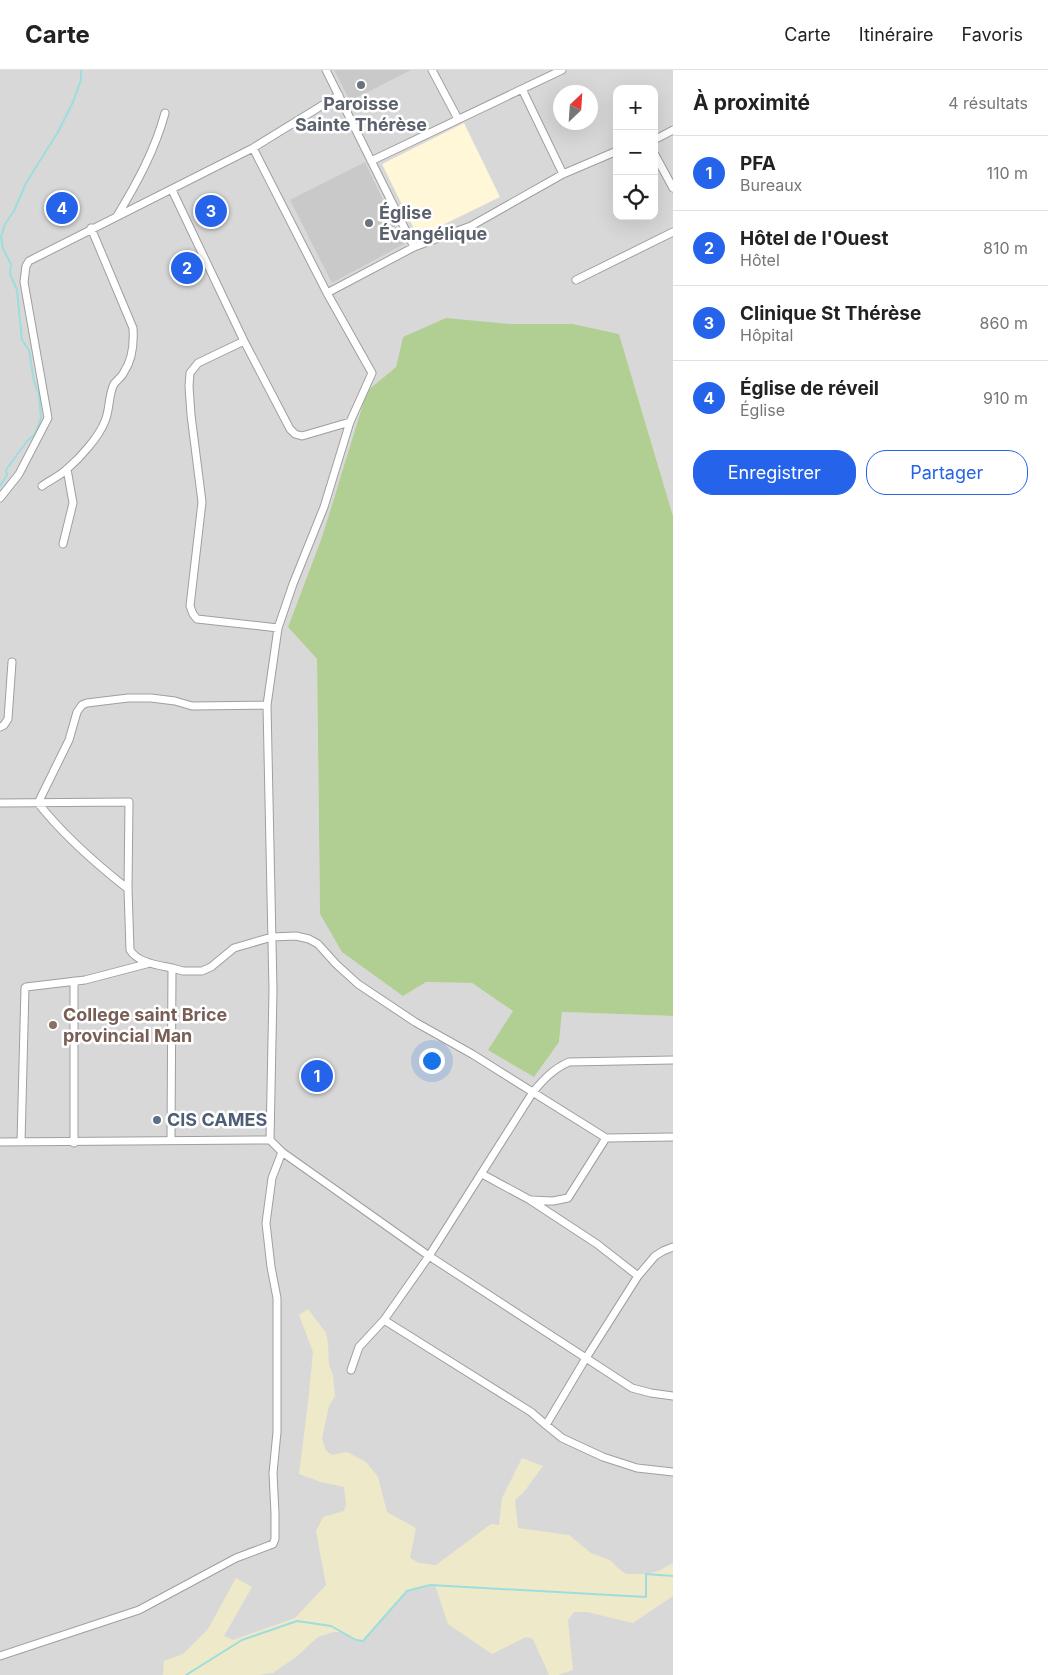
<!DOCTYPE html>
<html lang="fr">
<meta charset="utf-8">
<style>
body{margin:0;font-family:Inter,sans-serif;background:#f2f2f2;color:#222}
.controls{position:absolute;right:15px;top:15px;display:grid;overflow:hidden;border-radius:10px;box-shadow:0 5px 20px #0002}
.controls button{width:45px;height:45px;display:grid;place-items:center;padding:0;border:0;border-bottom:1px solid #e0e0e0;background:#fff;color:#222;font:25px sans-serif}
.compass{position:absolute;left:553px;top:15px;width:45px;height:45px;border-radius:50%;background:#fff;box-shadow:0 5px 20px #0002;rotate:25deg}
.you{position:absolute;left:431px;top:990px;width:18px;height:18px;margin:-12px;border:4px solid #fff;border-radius:50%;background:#1a73e8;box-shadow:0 0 0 8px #1a73e833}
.badge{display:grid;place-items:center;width:32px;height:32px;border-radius:50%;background:#2563eb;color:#fff;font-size:16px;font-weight:700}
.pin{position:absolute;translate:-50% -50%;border:2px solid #fff;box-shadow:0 1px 5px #0006}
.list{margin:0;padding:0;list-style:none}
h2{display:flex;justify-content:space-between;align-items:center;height:65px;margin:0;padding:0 20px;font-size:21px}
h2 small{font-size:16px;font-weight:400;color:#767676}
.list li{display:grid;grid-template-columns:32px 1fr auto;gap:15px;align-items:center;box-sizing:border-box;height:75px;padding:0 20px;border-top:1px solid #e0e0e0}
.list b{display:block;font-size:19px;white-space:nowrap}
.list p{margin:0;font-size:16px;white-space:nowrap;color:#767676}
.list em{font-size:16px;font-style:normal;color:#767676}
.actions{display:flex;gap:10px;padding:15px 20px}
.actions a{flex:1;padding:11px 0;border:1px solid #2563eb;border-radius:20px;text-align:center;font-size:18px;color:#2563eb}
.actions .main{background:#2563eb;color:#fff}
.icon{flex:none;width:28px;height:28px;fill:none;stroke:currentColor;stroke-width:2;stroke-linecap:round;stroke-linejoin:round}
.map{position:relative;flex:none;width:673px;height:1605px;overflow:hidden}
header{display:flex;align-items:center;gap:30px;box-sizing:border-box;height:70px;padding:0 25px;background:#fff;border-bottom:1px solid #e0e0e0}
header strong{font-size:24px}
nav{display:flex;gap:28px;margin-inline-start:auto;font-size:18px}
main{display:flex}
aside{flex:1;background:#fff}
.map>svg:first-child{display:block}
.residential{fill:#d9d8d8;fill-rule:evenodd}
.education{fill:#fff7d7}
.religious{fill:#c9c9c9}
.farmland{fill:#eee9c9}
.forest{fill:#b1cf92}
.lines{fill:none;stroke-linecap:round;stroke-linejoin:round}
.stream{stroke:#9dddde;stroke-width:2}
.minor-casing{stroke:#9f9f9f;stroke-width:9}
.minor{stroke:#fff;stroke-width:7}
.worship-dot{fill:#6b7280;stroke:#fff;stroke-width:2}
.education-dot{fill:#8d6e63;stroke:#fff;stroke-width:2}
.service-dot{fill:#5c6f8a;stroke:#fff;stroke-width:2}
.labels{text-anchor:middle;stroke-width:5;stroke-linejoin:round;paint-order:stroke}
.worship-label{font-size:18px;font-weight:bold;fill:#5b616d;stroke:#fff}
.education-label{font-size:18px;font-weight:bold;fill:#785e54;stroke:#fff;text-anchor:start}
.service-label{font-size:18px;font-weight:bold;fill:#4e5e75;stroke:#fff;text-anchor:start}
</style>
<header>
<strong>Carte</strong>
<nav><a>Carte</a><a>Itinéraire</a><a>Favoris</a></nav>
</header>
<main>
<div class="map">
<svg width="673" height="1605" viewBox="0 0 673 1605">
<rect width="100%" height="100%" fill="#ede6e0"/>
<!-- residential -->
<path class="residential" d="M0,0H673V446L619,264L573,254H511L403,267L396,297L367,321L322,467L288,557L317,589L320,844L426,912L472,913L559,972L562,942L673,946V1605H0ZM617,19H654V146H617ZM560,22H590V52H560Z"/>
<!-- education -->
<path class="education" d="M464,53L500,127L418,167L382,94Z"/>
<!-- religious -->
<path class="religious" d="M334,0H411L350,31Z
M365,92L404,174L332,213L290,130Z"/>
<!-- farmland -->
<path class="farmland" d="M308,1239L326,1263L328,1274L329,1295L333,1305L335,1326L329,1336L322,1368L326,1381L332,1385L347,1382L366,1392L378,1407L387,1442L416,1458L410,1488L419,1493L436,1495L491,1454L499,1455L502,1428L522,1388L543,1396L523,1423L515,1430L518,1458L569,1465L591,1483L610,1490L618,1498L626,1504H646L658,1501L673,1493V1526L633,1553L587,1542H574L568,1550L573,1600L558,1605H549L533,1569L526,1567L492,1584L448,1554L435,1515L407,1522L363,1571L356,1570L341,1562H333L318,1567L296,1587L273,1603L258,1605H163L164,1591L183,1584L208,1559L236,1508L252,1517L224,1566L233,1570L295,1548L326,1515L316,1461L323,1447L344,1441L346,1435L344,1417L321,1412L299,1404L308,1333L313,1282L299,1245Z"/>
<!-- forest -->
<path class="forest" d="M446,248L511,254H573L619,264L673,446V946L562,942L559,972L534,1007L488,980L513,941L472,913L426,912L403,926L342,882L320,844L317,589L288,557L322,467L367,321L396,297L403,267Z"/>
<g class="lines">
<!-- stream -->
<path class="stream" d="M0,416L7,405L6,400L27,371L35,364L41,348L39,325L34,311L29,280L22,270L17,220L10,204L11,194L3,179L1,167L5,154L14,141L26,113L58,62L73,32L81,10V0
M186,1605L242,1570L297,1551L331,1556L356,1570L363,1571L407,1521L430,1515L646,1527V1504L673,1506"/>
<!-- minor casing -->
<g class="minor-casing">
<path id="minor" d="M326,0L414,177
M432,0L458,49
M522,19L563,104
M654,70L673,60
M253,78L327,223L372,303L350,352L324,437L293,514L278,558L267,635L273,920L270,1070
M654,83L673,118
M371,91L562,0
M172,120L244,271L290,359L295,364L302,366L350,352
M117,146C137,113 155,80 165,43
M576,210L673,162
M327,223L414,177L471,156L563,104L617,81
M244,271L198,293L190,303L189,316L191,345L202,432L190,536L193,544L197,549L278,558
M42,416C50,410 60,406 67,399C80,388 99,367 105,351C110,340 108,326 114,314C117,310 122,307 124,302C133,289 134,273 133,258L91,158
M0,428L19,404L48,348L24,212L26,196L29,191L253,78L339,25
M63,474L73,433L67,399
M0,657L4,655L8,649L12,592
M0,733L129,732L128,819L130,880C138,893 158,895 172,898L171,1070
M128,819C95,793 64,766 38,733L69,670L77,642L82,635L87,633L128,628H151L175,631L192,636L267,635
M172,898L183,901H202L211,897L234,878L272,867L296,866L309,869L318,874L336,894L358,914L415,952L472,984L606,1068L673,1067
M74,911V1073
M0,1072L270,1070L282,1082L429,1186L632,1318L651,1323L673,1326
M21,1072L25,918L26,917L85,910L150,893
M482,1104L530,1130L597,1174L638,1206
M531,1130L553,1131L568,1128L606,1068
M384,1250L531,1342L546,1355L586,1288L638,1206L655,1186L663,1181L673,1177
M351,1300L359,1277L384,1250L429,1186L533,1022C544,1009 553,999 569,992L673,990
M546,1355L562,1368L603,1387L637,1398L673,1402
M0,1586L139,1540L236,1488L273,1474L275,1469V1443L273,1403L277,1362V1228L271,1197L266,1153L272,1108L282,1082"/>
</g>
<!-- minor -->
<use href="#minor" class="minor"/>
</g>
<!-- markers -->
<g class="worship-dot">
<circle cx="361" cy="15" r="5"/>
<circle cx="369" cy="153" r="5"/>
</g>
<circle class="education-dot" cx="53" cy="955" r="5"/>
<circle class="service-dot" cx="157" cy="1050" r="5"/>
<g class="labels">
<!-- worship labels -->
<g class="worship-label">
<text x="361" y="40">Paroisse<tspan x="361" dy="21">Sainte Thérèse</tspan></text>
<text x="379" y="149" text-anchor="start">Église<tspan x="379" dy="21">Évangélique</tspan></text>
</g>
<!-- education labels -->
<g class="education-label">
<text x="63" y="951">College saint Brice<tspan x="63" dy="21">provincial Man</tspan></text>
</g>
<!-- service labels -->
<g class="service-label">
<text x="167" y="1056">CIS CAMES</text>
</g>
</g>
</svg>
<div class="controls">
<button>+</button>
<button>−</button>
<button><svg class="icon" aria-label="locate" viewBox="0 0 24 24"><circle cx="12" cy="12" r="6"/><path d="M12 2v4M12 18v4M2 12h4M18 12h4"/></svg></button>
</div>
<svg class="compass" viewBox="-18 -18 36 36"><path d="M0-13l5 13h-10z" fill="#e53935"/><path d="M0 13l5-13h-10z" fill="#767676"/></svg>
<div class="you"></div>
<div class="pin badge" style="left:317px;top:1006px">1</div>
<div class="pin badge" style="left:187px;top:198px">2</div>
<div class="pin badge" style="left:211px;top:141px">3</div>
<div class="pin badge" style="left:62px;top:138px">4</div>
</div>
<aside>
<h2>À proximité<small>4 résultats</small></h2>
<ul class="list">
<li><span class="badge">1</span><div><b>PFA</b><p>Bureaux</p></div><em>110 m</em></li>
<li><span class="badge">2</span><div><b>Hôtel de l'Ouest</b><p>Hôtel</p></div><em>810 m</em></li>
<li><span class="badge">3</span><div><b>Clinique St Thérèse</b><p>Hôpital</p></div><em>860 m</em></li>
<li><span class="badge">4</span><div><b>Église de réveil</b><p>Église</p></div><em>910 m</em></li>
</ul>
<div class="actions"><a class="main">Enregistrer</a><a>Partager</a></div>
</aside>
</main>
